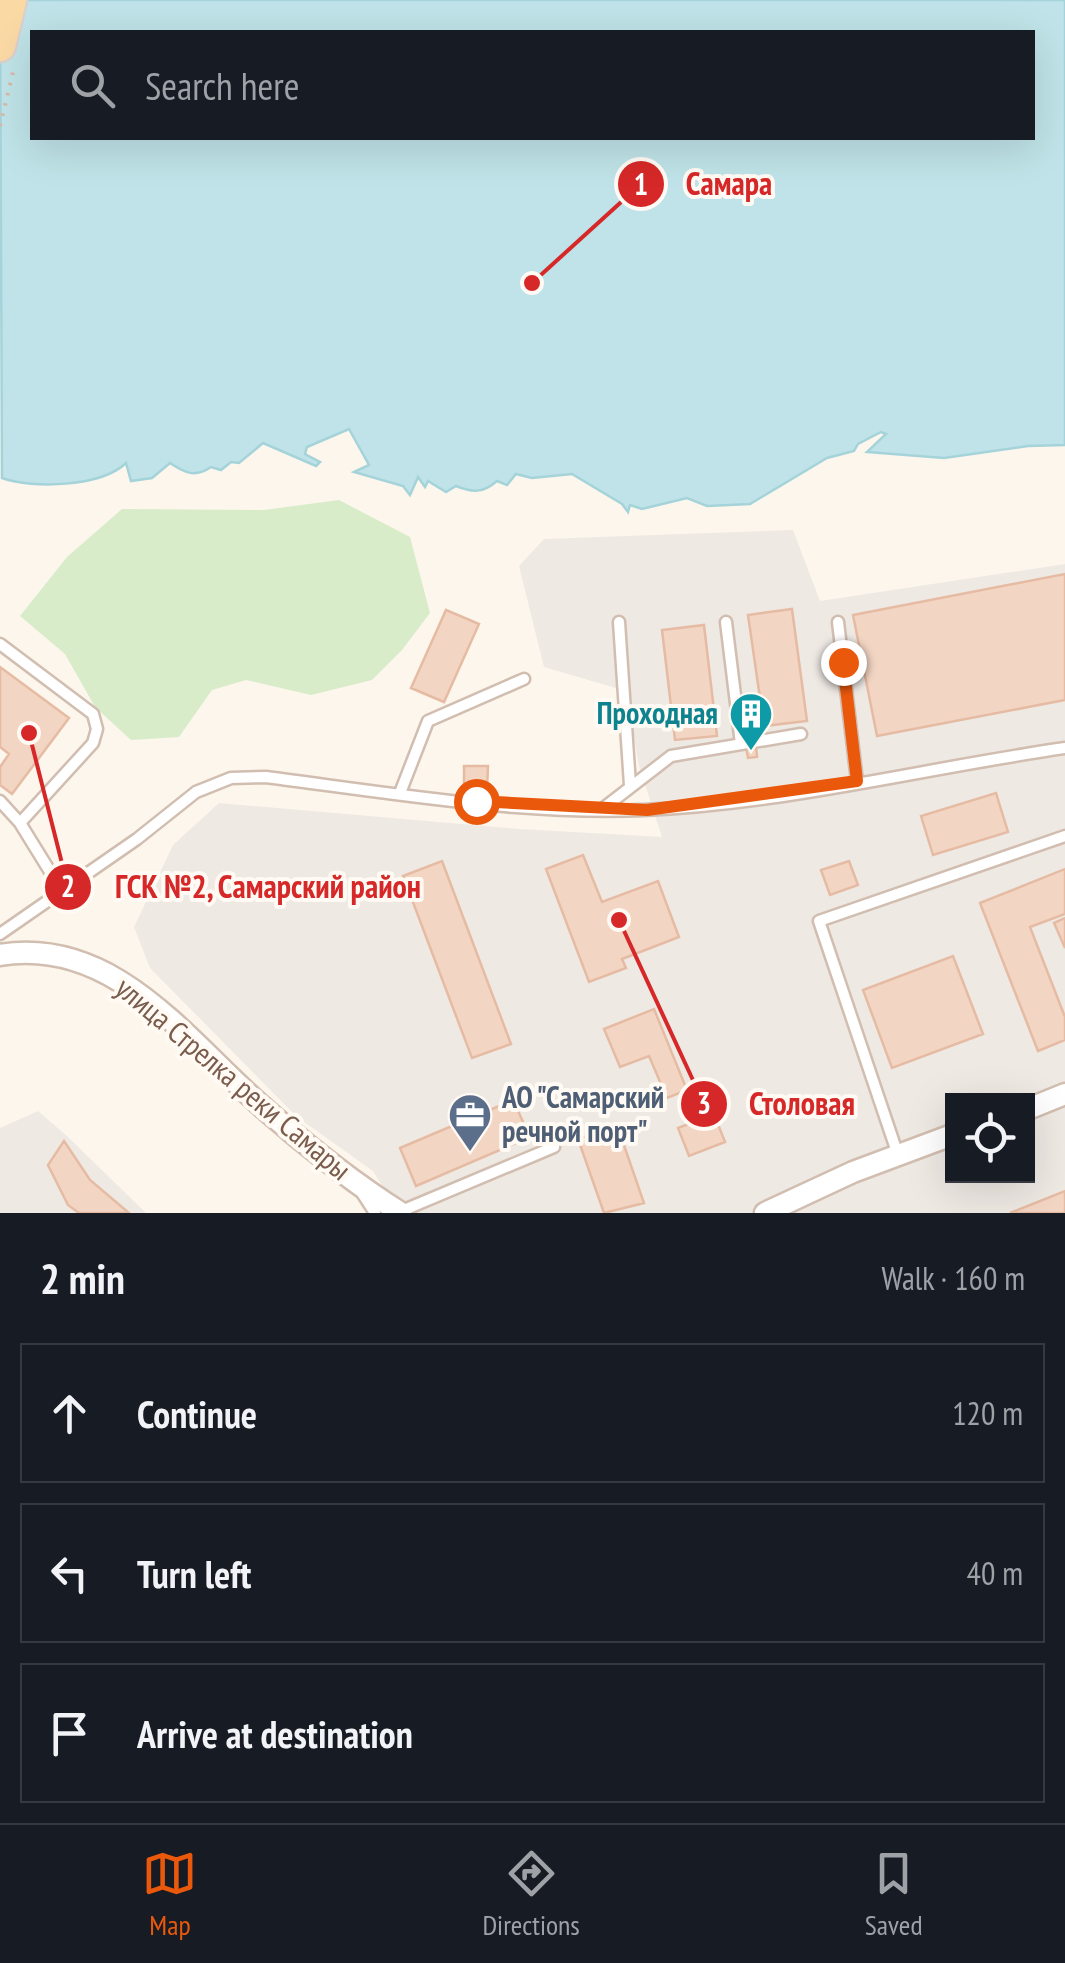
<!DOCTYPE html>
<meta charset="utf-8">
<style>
body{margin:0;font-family:"PT Sans Narrow",sans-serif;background:#242831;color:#f1f3f6}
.controls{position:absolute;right:30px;bottom:30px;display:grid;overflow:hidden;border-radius:0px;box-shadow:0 10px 40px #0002}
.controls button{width:90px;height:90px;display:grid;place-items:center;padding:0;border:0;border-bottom:2px solid #363941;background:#171b24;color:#f1f3f6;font:50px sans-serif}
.stop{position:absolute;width:30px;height:30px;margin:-22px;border:8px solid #ea580c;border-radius:50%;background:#fff}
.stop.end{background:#ea580c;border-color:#fff;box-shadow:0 2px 10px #0008}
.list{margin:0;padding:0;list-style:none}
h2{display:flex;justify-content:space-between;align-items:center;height:130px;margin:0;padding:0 40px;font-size:42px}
h2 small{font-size:32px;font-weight:400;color:#9ea1a6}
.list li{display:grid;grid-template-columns:65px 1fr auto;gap:30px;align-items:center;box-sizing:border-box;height:140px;margin:0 20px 20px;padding:0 20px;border:2px solid #363941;border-radius:0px}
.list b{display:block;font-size:38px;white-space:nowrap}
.list em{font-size:32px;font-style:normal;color:#9ea1a6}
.icon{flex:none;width:55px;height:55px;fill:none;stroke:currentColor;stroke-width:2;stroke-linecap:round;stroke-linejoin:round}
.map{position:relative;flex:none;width:1065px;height:1213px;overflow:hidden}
.search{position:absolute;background:#171b24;box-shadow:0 10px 40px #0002;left:30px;right:30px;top:30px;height:110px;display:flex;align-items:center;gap:25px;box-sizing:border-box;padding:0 35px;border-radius:0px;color:#9ea1a6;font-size:38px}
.sheet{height:610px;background:#171b24}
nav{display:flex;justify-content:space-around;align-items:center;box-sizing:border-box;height:140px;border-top:2px solid #363941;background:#171b24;font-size:28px;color:#9ea1a6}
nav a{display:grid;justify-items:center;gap:5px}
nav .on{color:#ea580c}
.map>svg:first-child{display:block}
.industrial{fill:#efe9e4;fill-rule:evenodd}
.green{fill:#d8ecc9}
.water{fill:#bfe3e8;stroke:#a5d3da;stroke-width:2.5;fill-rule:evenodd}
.building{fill:#f3d5c3;stroke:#e6bba3;stroke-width:2.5}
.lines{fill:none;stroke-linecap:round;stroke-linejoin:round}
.service-casing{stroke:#d1beb0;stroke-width:15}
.minor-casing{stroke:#d1beb0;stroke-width:25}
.primary-casing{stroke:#dad1cd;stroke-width:35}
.path{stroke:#d9b8a5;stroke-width:4;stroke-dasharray:2.5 8;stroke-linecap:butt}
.service{stroke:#fff;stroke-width:10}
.minor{stroke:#fff;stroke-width:20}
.primary{stroke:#fbd9a5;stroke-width:30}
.route{stroke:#ea580c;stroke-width:12}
.labels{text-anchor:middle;stroke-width:8;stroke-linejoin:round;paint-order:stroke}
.culture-label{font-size:30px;font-weight:bold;fill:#0d838f;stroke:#fffaf3;text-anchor:end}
.street-label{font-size:30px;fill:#7a5c4d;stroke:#fffaf3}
.service-label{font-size:30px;font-weight:bold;fill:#4e5e75;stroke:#fffaf3;text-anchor:start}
.leader{fill:none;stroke:#d62828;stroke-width:4}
.callout-dot{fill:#d62828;stroke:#fffaf3;stroke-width:4}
.mark-label{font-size:30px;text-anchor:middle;font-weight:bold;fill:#fff}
.callout-label{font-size:32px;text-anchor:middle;font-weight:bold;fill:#d62828;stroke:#fffaf3;stroke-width:8;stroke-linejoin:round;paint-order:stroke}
</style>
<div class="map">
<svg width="1065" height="1213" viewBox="0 0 1065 1213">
<rect width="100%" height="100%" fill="#fdf6ec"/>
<!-- industrial -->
<path class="industrial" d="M793,530L820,601L1065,564V1213H399L373,1171L297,1117L150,968L134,927L173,845L219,803L519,829L662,837L639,766L626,691L544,667L519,566L544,539ZM952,1100H1028V1176H952Z
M38,1111L68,1137L146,1213H0V1128Z"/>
<!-- green -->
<path class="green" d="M339,500L410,537L430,613L402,650L372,680L311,695L246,680L212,690L179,737L131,740L95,707L65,654L20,616L67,557L122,509L264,510Z"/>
<!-- water -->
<path class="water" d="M0,0H1065V445L1028,446L944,458L867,452L886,434L881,432L858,444L854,451L827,458L750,504L707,506L687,498L642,509L630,505L628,512L622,504L572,474L532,478L516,474L507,485L497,481C483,493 473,493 456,486L446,492L428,481L425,487L418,477L410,495L403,486L354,472L369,465L349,429L307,447L305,454L320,462L316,466L263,443L239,463L231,462L221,470L211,467C195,478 185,473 170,463L152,478L131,481L126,463C101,487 33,489 2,478ZM32,32H1032V138H32Z"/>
<!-- building -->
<path class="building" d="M1065,574V700L877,736L853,615Z
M792,609L807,721L764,726L748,615Z
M446,610L479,624L444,702L411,688Z
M704,625L717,736L675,740L662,630Z
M0,667L69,718L12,794L0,785V767L9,754L0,747Z
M756,746L757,757L748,758L746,747Z
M464,766H488L487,790H464Z
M996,793L1008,832L933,855L921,816Z
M583,855L602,902L658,881L679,937L622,959L626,968L589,982L546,869Z
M442,861L511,1044L472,1058L403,876Z
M849,861L858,885L830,895L821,870Z
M1065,869V914L1030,927L1065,1017V1040L1038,1051L980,903Z
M1065,918V948L1054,923Z
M953,956L983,1034L892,1068L863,990Z
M654,1009L687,1090L667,1098L649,1056L620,1067L604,1029Z
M513,1100L530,1137L416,1186L400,1148Z
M714,1114L725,1142L689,1156L678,1128Z
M617,1125L644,1203L604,1213L578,1139Z
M64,1141L90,1180L129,1213H79L68,1205L48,1165Z
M1065,1191V1213H1010Z"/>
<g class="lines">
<!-- service casing -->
<g class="service-casing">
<path id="service" d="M619,622L630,785
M726,622L741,744
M838,622L857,781
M0,644L93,714L97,729L93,743L20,823L62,891
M400,793L428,721L524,679
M0,801L20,823
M601,810L671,756L801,734
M0,934L137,839L196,792L231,778L266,777C390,793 519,815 644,810C785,804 926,768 1065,748
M898,1155L819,921L1065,836
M362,1193L375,1213
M399,1212L554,1147"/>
</g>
<!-- minor casing -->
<g class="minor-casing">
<path id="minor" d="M0,955C116,936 189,1044 267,1111C309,1148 354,1183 401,1213
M1028,1109L1065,1094
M765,1213L853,1172L952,1135"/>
</g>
<!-- primary casing -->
<g class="primary-casing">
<path id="primary" d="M0,46L11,0"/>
</g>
<!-- path -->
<path class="path" d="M0,126L14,68"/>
<!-- service -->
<use href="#service" class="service"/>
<!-- minor -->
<use href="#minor" class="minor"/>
<!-- primary -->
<use href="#primary" class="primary"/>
</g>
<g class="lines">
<!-- route -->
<path class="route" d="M476,801L647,810L857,781L843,662"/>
</g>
<!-- icons -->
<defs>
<g id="building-pin" transform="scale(2.25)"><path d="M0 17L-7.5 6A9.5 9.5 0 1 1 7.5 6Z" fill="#0f9aa8" stroke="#fffaf3"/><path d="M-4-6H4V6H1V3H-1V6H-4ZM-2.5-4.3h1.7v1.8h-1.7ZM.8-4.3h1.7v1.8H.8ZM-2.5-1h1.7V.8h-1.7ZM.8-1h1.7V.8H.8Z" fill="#fff"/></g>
<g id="office-pin" transform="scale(2.25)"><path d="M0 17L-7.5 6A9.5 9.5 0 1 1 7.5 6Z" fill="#5c6f8a" stroke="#fffaf3"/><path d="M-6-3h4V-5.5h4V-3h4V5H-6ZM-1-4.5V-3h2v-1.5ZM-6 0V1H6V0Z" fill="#fff"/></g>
</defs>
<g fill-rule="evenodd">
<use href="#building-pin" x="751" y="714"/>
<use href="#office-pin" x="470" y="1115"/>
</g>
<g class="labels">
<!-- culture labels -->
<g class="culture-label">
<text x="718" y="724">Проходная</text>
</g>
<!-- street labels -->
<g class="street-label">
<text transform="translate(233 1079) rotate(40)" y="10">улица Стрелка реки Самары</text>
</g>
<!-- service labels -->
<g class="service-label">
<text x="502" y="1108">АО "Самарский<tspan x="502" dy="34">речной порт"</tspan></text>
</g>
</g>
<!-- callouts -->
<path class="leader" d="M532 283L641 184M29 733L68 887M619 920L704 1104"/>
<g class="callout-dot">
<circle cx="532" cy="283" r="10"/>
<circle cx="29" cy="733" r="10"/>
<circle cx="619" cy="920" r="10"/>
<circle cx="641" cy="184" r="25"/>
<circle cx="68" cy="887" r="25"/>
<circle cx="704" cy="1104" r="25"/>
</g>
<g class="mark-label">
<text x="641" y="195">1</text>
<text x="68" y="897">2</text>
<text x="704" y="1114">3</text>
</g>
<g class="callout-label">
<text x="729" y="195">Самара</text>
<text x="268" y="898">ГСК №2, Самарский район</text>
<text x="802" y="1115">Столовая</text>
</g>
</svg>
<div class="controls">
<button><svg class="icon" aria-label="locate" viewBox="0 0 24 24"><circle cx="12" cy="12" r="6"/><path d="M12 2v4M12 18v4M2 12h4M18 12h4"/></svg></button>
</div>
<div class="stop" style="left:476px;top:801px"></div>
<div class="stop end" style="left:843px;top:662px"></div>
<div class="search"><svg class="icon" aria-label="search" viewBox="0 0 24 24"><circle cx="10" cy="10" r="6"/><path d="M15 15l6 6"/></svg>Search here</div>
</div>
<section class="sheet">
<h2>2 min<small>Walk · 160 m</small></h2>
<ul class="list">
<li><svg class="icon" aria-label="ahead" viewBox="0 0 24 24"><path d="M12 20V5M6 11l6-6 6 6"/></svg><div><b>Continue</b></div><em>120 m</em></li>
<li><svg class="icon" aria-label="left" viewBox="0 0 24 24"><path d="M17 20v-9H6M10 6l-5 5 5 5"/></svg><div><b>Turn left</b></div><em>40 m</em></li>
<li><svg class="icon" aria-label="arrive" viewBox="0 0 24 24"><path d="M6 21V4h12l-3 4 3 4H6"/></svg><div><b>Arrive at destination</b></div></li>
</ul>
</section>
<nav>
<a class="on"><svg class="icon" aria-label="map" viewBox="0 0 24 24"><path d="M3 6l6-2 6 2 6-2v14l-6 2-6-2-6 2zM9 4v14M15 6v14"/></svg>Map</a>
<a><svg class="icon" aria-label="directions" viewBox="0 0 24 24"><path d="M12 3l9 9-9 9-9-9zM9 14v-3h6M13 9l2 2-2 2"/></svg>Directions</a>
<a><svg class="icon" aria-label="saved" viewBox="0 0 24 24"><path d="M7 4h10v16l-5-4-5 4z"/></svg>Saved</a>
</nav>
